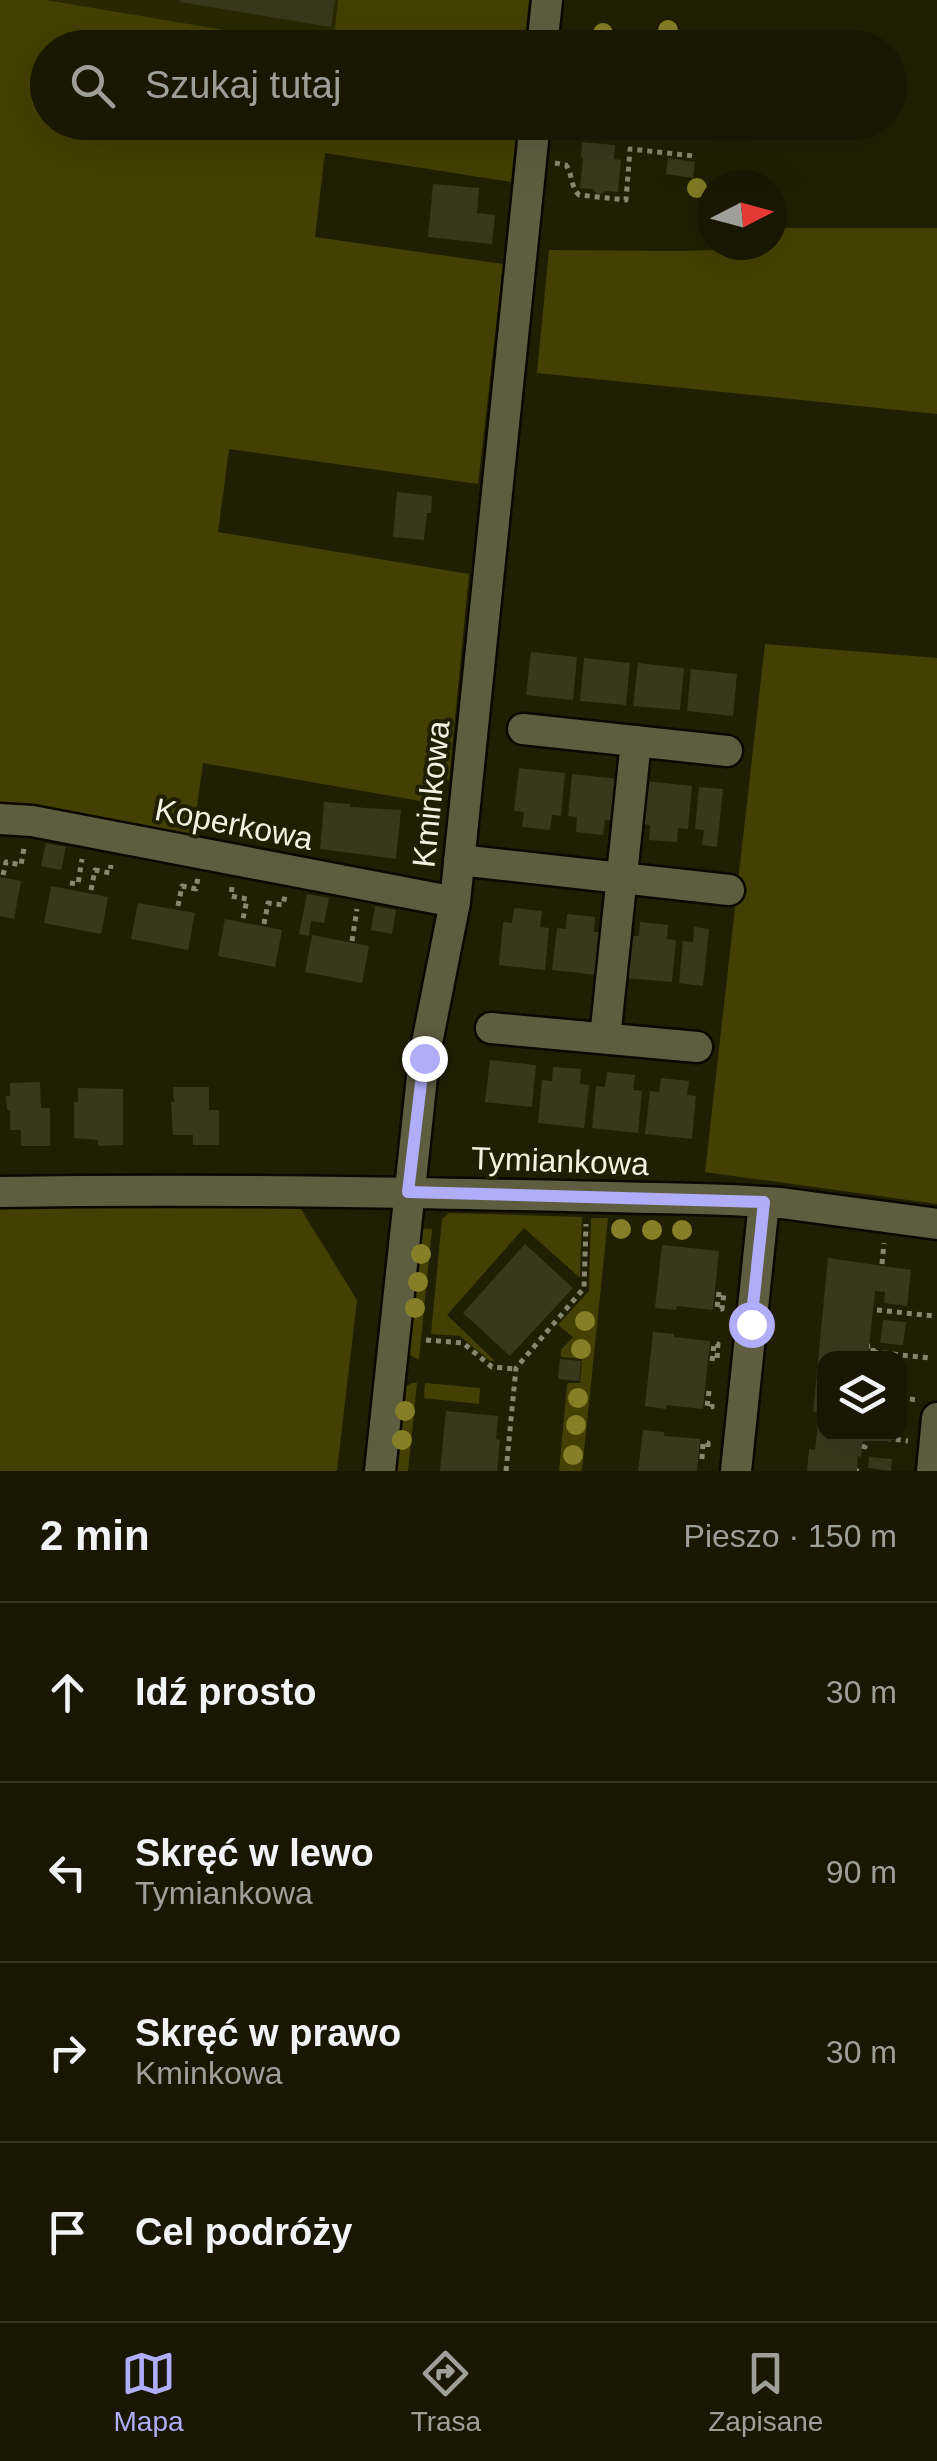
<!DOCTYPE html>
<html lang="pl">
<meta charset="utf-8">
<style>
body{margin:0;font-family:Helvetica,sans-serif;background:#22200c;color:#f1f3f6}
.controls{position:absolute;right:30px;bottom:30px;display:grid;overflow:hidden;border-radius:20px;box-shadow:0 10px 40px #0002}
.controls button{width:90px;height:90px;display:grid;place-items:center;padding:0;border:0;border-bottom:2px solid #373624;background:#191702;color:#f1f3f6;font:50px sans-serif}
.compass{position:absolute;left:697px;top:170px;width:90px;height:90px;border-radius:50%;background:#191702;box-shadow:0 10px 40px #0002;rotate:84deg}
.stop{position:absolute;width:30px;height:30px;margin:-22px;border:8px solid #b0aefa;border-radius:50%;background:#fff}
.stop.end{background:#b0aefa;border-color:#fff;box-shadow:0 2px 10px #0008}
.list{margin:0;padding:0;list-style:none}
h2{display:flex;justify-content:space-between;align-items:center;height:130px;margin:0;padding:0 40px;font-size:42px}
h2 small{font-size:32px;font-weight:400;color:#9f9f99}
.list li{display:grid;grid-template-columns:65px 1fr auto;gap:30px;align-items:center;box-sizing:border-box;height:180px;padding:0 40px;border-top:2px solid #373624}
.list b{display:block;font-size:38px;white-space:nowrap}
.list p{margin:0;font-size:32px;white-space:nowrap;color:#9f9f99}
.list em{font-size:32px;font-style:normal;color:#9f9f99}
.icon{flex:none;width:55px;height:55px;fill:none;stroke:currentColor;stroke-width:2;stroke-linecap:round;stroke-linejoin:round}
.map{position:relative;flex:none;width:937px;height:1471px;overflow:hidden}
.search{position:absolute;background:#191702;box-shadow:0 10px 40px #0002;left:30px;right:30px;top:30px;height:110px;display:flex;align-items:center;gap:25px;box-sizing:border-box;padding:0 35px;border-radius:55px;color:#9f9f99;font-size:38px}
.sheet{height:850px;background:#191702}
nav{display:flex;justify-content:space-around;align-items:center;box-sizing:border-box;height:140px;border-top:2px solid #373624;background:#191702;font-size:28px;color:#9f9f99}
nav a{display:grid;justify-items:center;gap:5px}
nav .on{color:#b0aefa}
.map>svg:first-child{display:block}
.built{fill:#2a2702}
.green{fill:#444003}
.building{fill:#3a381c}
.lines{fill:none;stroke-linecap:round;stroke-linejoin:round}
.minor-casing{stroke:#0b0800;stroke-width:35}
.path{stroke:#898771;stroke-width:5;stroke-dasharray:5 5;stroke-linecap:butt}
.minor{stroke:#5f5d40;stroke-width:30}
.tree{fill:#857f27}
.route{stroke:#b0aefa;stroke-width:12}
.labels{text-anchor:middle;stroke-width:8;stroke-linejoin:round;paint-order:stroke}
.street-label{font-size:32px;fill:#f3f2e1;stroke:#211f03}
</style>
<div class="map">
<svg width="937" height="1471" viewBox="0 0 937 1471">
<rect width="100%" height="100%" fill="#211f03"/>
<!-- built -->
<path class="built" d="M45,0H338L333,48Z"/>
<!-- green -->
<path class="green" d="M0,0H46L326,47L48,48V122L517,123L511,182L325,153L315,237L503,264L478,484L229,449L218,532L469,574L449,780L438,786L437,804L203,763L192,842L0,806Z
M338,0H529L524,47H333Z
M777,228H937V414L537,373L549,250L679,251L751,249L761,245H772V233Z
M765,644L937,658V1204L705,1172Z
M299,1206L357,1300L337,1471H0V1208Z
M449,1213L582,1217L580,1276L579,1277L524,1228L447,1315L495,1361H490L460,1336L431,1334L442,1219Z
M591,1218H608L582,1471H559L567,1385L568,1383H580L582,1359L561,1357V1350L573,1337L558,1325L589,1291Z
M415,1228L432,1229L419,1360L408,1354L405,1349Z
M412,1383H417L408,1471H392L403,1388Z
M425,1383L480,1388L479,1404L424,1398Z"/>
<!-- building -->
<path class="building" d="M180,0H335L331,27L180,2Z
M582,142L615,145L614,159L621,160L618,192L606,191L601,194H597L593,189L580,188L583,158H581Z
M668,158L695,162L693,178L666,174Z
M433,184L479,188L477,213L495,215L492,244L428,237Z
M397,492L432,496L431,513H427L424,540L393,537Z
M531,652L577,657L573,700L526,695Z
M584,658L630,663L626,705L580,701Z
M638,663L684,668L680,710L633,706Z
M691,669L737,674L733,716L687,711Z
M519,768L565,773L561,816L552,815L550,830L522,827L524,812L514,811Z
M572,774L619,779L614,821L605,820L603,835L576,832L577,817L568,816Z
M645,781L692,786L688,829L678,828L677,842L649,840L650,825L641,824Z
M699,787L723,789L717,847L702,845L704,830L695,829Z
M324,802L350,804V807L401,810L396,859L320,849Z
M46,843L66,847L61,870L41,866Z
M0,877L21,881L14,919L0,916Z
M51,886L108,897L101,934L44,923Z
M307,894L329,898L324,923L311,921L309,936L299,934Z
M138,903L195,913L188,950L131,939Z
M375,906L396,910L392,934L371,930Z
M514,908L542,911L540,927L549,928L545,970L499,965L503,922L512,923Z
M567,914L595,917L594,932H603L598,975L552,970L557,928L566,929Z
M225,919L282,930L275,967L218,956Z
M640,922L668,925L667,939L676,940L672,982L625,978L630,936H639Z
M694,927L709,929L703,986L679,983L683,941L693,942Z
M312,935L369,946L362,983L305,972Z
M490,1060L536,1065L532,1107L485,1102Z
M553,1067L581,1069L580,1084L589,1085L584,1128L538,1123L542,1080L552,1081Z
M607,1072L635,1075L633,1090L642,1091L638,1133L592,1128L596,1086L605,1087Z
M661,1078L689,1081L687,1095L696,1096L692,1139L645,1134L650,1091L659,1092Z
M40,1082L41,1108H50V1146H21V1130H10V1111L7,1110L6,1096H10V1083Z
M173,1087H209V1110H219V1145H193V1135H173L171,1102H174Z
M78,1088L123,1089V1145L98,1146V1140L74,1138V1102H78Z
M525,1244L573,1288L510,1356L463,1313Z
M662,1245L719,1251L713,1310L677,1306L676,1310L655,1308Z
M828,1258L911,1270L907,1306L884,1303L885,1292L875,1291L868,1358H824V1434H864L861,1457L858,1456L857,1471H807L809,1449L815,1450L817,1431L818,1413L813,1412Z
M883,1320L906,1322L903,1345L880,1343Z
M653,1332L674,1334V1337L710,1341L703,1409L667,1405L666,1409L645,1406Z
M560,1359L581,1361L579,1381L558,1379Z
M446,1411L498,1416L496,1439L500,1440L497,1471H440Z
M643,1430L664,1432V1436L700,1439L697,1471H638Z
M869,1457L892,1459L891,1471L868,1468Z"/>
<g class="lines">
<!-- minor casing -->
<g class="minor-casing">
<path id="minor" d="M542,48L547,0
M523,729L727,751
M0,819L32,821L455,902
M459,860L729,890
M491,1028L697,1047
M605,1038L636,741
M0,1192C244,1188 487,1194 731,1200L781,1203L937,1224
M380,1471L424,1058L455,902L535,122
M736,1471L764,1202
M932,1471L937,1418"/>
</g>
<!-- path -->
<path class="path" d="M555,163L566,165C573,175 570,186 579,195L626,200L630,149L694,156
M3,875L6,862L21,865L24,848
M70,883L78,884L82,859
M232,887L231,896L247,899L243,919
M91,890L95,870L110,873L111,865
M178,906L182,886L196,889L198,877
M264,924L268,903L283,905L285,896
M352,941L357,909
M882,1264L884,1243
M719,1292L717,1308L722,1309L724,1293
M877,1310L934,1316
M426,1340L463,1343L492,1367L516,1369
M873,1352L930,1358
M868,1357L873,1358V1346H869
M712,1361L714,1344H718L717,1361
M709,1391L707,1407H712V1404
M900,1398L918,1400
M866,1436L908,1441
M862,1446L865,1447L866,1436
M702,1459L703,1443H708V1447
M506,1471L516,1368L584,1288L586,1224
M857,1471H859"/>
<!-- minor -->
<use href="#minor" class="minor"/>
</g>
<!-- trees -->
<g class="tree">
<circle cx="668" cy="30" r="10"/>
<circle cx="603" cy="33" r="10"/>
<circle cx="697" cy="188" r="10"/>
<circle cx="621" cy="1229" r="10"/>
<circle cx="652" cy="1230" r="10"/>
<circle cx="682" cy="1230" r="10"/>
<circle cx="421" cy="1254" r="10"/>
<circle cx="418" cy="1282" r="10"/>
<circle cx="415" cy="1308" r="10"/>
<circle cx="585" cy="1321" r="10"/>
<circle cx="581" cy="1349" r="10"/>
<circle cx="578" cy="1398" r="10"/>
<circle cx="405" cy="1411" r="10"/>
<circle cx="576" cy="1425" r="10"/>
<circle cx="402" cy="1440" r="10"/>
<circle cx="573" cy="1455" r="10"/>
</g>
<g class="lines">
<!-- route -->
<path class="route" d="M424,1058L408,1192L764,1202L751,1324"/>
</g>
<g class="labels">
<!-- street labels -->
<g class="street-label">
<text transform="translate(431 794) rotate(-84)" y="11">Kminkowa</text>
<text transform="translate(234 824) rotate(11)" y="11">Koperkowa</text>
<text transform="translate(560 1161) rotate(2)" y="11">Tymiankowa</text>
</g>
</g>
</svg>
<div class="controls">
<button><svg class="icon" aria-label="layers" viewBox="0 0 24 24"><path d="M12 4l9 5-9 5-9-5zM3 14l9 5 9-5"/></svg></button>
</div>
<svg class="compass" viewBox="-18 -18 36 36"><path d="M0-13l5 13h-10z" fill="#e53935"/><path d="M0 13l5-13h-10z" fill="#9f9f99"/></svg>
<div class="stop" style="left:751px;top:1324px"></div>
<div class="stop end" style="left:424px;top:1058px"></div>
<div class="search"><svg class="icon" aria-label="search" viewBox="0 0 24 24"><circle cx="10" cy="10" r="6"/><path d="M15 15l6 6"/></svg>Szukaj tutaj</div>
</div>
<section class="sheet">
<h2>2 min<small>Pieszo · 150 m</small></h2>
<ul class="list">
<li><svg class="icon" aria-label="ahead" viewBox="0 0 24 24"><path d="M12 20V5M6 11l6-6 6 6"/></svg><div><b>Idź prosto</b></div><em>30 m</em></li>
<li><svg class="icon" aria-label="left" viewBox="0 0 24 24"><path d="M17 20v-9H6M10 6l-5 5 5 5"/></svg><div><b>Skręć w lewo</b><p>Tymiankowa</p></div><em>90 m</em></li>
<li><svg class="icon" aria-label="right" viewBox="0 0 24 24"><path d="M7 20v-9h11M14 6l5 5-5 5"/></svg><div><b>Skręć w prawo</b><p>Kminkowa</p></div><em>30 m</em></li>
<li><svg class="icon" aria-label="arrive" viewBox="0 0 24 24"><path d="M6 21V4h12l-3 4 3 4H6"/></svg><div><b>Cel podróży</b></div></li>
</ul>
</section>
<nav>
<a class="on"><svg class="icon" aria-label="map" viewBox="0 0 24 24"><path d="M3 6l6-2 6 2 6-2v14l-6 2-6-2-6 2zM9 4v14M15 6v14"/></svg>Mapa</a>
<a><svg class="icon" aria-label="directions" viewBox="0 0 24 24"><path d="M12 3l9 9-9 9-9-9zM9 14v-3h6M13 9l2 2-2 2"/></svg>Trasa</a>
<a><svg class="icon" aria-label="saved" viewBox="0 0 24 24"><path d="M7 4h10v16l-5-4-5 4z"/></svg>Zapisane</a>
</nav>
